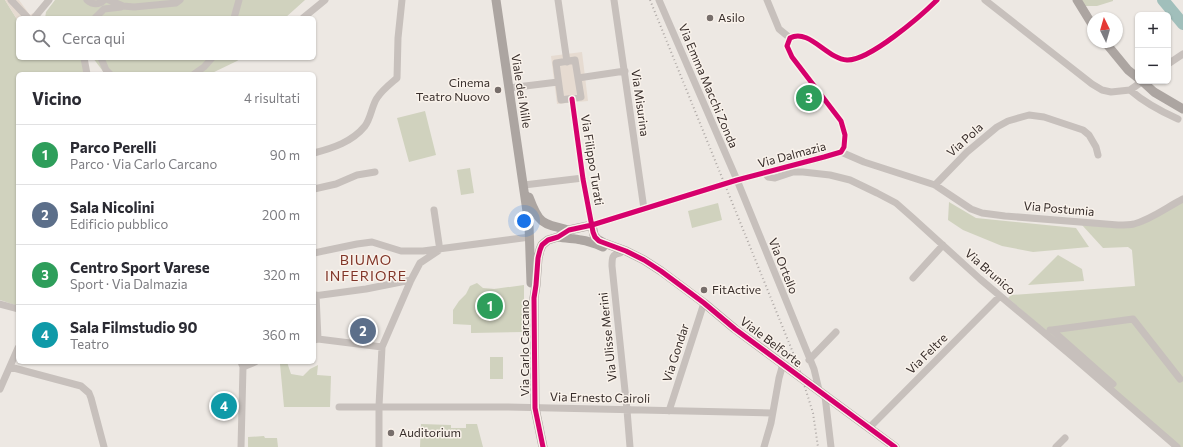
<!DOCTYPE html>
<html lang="it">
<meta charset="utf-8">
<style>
body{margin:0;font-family:Commissioner,sans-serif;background:#f7f7f7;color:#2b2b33}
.controls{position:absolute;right:12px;top:12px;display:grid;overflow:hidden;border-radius:6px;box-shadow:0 1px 3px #0004}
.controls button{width:36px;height:36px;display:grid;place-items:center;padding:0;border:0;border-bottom:1px solid #e1e1e2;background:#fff;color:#2b2b33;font:20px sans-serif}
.compass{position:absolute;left:1087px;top:12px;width:36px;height:36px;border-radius:50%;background:#fff;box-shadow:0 1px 3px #0004;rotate:355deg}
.you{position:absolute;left:524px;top:221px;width:14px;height:14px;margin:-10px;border:3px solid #fff;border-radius:50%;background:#1a73e8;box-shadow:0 0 0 6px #1a73e833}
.badge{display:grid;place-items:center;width:26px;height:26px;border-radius:50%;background:#776e6b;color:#fff;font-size:13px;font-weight:700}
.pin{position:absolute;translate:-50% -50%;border:2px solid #fff;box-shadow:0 1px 4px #0006}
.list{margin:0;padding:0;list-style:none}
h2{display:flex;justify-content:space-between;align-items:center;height:52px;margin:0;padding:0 16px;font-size:17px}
h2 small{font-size:13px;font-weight:400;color:#7c7c81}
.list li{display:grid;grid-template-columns:26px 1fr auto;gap:12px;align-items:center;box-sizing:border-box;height:60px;padding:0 16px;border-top:1px solid #e1e1e2}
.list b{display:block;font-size:15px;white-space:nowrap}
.list p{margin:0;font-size:13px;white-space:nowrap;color:#7c7c81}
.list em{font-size:13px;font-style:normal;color:#7c7c81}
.icon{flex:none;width:22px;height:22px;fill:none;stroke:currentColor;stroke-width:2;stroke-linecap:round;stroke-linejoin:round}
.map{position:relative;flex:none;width:1183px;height:447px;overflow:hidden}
.search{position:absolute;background:#fff;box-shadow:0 1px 3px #0004;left:16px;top:16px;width:300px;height:44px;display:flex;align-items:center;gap:10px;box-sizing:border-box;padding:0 14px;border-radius:6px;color:#7c7c81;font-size:15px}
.panel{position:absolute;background:#fff;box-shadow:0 1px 3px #0004;left:16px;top:72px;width:300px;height:292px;border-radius:6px}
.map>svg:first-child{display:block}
.green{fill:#d0d2be}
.plaza{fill:#e6dbd1}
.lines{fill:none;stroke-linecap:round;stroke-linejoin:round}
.river{stroke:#a1bfbb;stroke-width:12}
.minor{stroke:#c7c0bc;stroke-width:7}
.major{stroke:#aca5a1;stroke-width:9}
.rail{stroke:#afa9a6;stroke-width:2;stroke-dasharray:1 3;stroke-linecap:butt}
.cycleway-casing{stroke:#f9f2eb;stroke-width:8}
.cycleway{stroke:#d6006c;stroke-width:5}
.poi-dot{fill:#776e6b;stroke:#f9f2eb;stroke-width:1.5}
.labels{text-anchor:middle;stroke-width:3;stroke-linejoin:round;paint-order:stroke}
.poi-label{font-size:12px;fill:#372d2a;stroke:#f9f2eb;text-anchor:start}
.street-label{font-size:12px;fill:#372d2a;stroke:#f9f2eb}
.quarter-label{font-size:14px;letter-spacing:1px;fill:#813528;stroke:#f9f2eb}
</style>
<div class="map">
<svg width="1183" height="447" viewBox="0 0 1183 447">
<rect width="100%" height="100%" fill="#ede8e3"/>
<!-- green -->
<path class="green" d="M0,0H5L18,21V58H82L84,74H18V306L0,300Z
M55,0H305L285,18H45L46,12Z
M1081,0H1113V1L1097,6H1085Z
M93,58H241L237,61L210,74H105Z
M425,111L436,155L409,162L397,118Z
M470,168L474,193L461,195L457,170Z
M949,202L976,218L1076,228L1089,247L1033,252L1002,246L963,230L948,220Z
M1183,202V447H1179L1008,298L1011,295L1135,286L1132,250L1128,247L1103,248L1082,225L1120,228Z
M718,203L722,220L692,228L688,211Z
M1058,255L1082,269L1084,281L1028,285Z
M477,283L483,288L494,289L524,285V332L471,333V325L453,324V310L459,301L466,294L470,286Z
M490,357H503V379H490Z
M287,362L291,374L303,376L310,369L318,365L317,375L331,376L330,407H284L280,364Z
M421,424L451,425V428H466V424H477L483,447H420Z
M264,436L265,438H277L278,447H248V437Z"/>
<!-- plaza -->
<path class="plaza" d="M5,0H19L30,15L33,13L36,18H18V21Z
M582,52L588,101L557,104L551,56Z"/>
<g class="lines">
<!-- river -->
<path class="river" d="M1163,0L1183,24"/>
<!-- minor -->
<path class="minor" d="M11,0L28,18
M87,0C93,5 99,5 104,0
M109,0L123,6L134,7L176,3L180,0
M558,0L567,62
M614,0L644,209
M659,0L737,180L814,369L819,390
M767,0L779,29L790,38
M985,0L1092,84L1102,90L1111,92L1130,90L1143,81
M34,18L49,0
M95,18L104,9L121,7
M234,18L239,0
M303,18L325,0
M84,58L87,74
M101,58L106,70L110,74
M575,60L581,97L561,100L556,63Z
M1168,64L1183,54
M194,74L204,67L212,58
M578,78L625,71
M509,88L558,82
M1130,90C1145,103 1160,111 1178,119
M572,99L583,179L592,225L737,180L824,157L841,152L844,147L845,135L841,121L792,57L787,46L790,38C809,28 827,59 847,60C869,61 921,16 937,0
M841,152L864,162L935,185L971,209L982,213L1005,216L1118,225C1123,225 1129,225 1134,224C1152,219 1167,207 1183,199
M314,153C333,148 352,142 365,126C371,118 372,105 377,98C382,90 390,84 397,78L398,38L402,0
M765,173L768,177L775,178L793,172H803L830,175L850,180L877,193L896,203L913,218L980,279L1073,357L1177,447
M524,185L583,178
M935,185L967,152L997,127L1008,121L1029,115L1044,117L1083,130L1089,135L1096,147L1098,155
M314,189L336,184L357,175L375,172
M434,210L439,244
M314,253L357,244L372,242L401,251H423L530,237
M620,253C612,254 612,258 612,266L627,410L630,447
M913,278L943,245
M316,295L318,339
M314,296L366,289L411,280
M0,304L18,309
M1050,330H1052L1113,384
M1052,330L1133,319L1180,379
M314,340L318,339L382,347
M809,360L836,332
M10,367L81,386L89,393L91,398L104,447
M243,367L255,362
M0,389L18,348
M825,396L831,447
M339,407H507L772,413
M669,411L704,303
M869,428L1000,296
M241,447L243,367L241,362
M379,447V406L382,347L411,280L420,263L438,251
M764,447L771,423L779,378L783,364
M1056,447L1065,438"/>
<!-- major -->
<path class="major" d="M496,0L529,225L531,283
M1077,0L1093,26
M1105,42L1128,70L1138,78
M1142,81L1154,92L1183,109
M529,197C539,224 542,224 569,230
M558,237C566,239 574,238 581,240C589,241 596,244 603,247
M543,447L535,408L534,298L536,285L538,258L540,250L542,245L548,240L558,237L569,230L592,225L594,235L597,239L604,243L626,251L644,260L661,271L704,303L735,329L895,447"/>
<!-- rail -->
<path class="rail" d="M650,0L798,365L813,413L818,447"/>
<!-- cycleway casing -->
<g class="cycleway-casing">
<path id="cycleway" d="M572,99L583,179L593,232L595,237L599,241L626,251L644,260L661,271L704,303L735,329L895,447
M543,447L535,408L534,298L536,285L538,258L540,250L542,245L548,240L558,237L569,230L592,225L737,180L824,157L841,152L844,147L845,135L841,121L792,57L787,46L790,38C809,28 827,59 847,60C869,61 921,16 937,0"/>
</g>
<!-- cycleway -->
<use href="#cycleway" class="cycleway"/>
</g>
<!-- markers -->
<g class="poi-dot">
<circle cx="710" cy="18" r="4"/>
<circle cx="498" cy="90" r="4"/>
<circle cx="704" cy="290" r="4"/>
<circle cx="391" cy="433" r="4"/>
</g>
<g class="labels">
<!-- poi labels -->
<g class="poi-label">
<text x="718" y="22">Asilo</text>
<text x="490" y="87" text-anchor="end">Cinema<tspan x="490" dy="14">Teatro Nuovo</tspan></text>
<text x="712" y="294">FitActive</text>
<text x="399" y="437">Auditorium</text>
</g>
<!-- street labels -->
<g class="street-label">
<text transform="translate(708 86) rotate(67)" y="4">Via Emma Macchi Zonda</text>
<text transform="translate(521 91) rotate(81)" y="4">Viale dei Mille</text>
<text transform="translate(640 103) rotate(82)" y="4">Via Misurina</text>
<text transform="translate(965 140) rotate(-42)" y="4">Via Pola</text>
<text transform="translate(792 155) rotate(-15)" y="4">Via Dalmazia</text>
<text transform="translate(592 160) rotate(81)" y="4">Via Filippo Turati</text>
<text transform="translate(1059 209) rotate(5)" y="4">Via Postumia</text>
<text transform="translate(783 266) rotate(68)" y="4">Via Ortello</text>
<text transform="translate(990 272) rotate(41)" y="4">Via Brunico</text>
<text transform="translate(608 337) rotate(-96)" y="4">Via Ulisse Merini</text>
<text transform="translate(771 342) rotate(37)" y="4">Viale Belforte</text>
<text transform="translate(525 348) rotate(-90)" y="4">Via Carlo Carcano</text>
<text transform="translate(676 353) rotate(-72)" y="4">Via Gondar</text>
<text transform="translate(927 354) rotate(-45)" y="4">Via Feltre</text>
<text transform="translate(600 398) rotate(1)" y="4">Via Ernesto Cairoli</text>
</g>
<!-- quarter labels -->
<g class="quarter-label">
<text x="366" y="265">BIUMO<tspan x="366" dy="16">INFERIORE</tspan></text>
</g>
</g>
</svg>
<div class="controls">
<button>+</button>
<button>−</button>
</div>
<svg class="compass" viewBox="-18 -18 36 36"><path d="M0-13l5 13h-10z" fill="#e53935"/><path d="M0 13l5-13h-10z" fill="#7c7c81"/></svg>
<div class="you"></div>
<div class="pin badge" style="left:490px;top:306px;background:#2e9e5b">1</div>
<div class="pin badge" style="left:363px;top:331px;background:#5c6f8a">2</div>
<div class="pin badge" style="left:809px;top:98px;background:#2e9e5b">3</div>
<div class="pin badge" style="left:224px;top:406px;background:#0f9aa8">4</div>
<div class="search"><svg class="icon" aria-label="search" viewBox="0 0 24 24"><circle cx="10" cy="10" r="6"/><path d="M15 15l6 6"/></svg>Cerca qui</div>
<section class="panel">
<h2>Vicino<small>4 risultati</small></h2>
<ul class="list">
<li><span class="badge" style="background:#2e9e5b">1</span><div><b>Parco Perelli</b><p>Parco · Via Carlo Carcano</p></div><em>90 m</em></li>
<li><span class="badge" style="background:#5c6f8a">2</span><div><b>Sala Nicolini</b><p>Edificio pubblico</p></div><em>200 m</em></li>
<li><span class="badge" style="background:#2e9e5b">3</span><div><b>Centro Sport Varese</b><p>Sport · Via Dalmazia</p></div><em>320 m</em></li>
<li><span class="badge" style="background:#0f9aa8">4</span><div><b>Sala Filmstudio 90</b><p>Teatro</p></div><em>360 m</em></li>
</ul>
</section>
</div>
